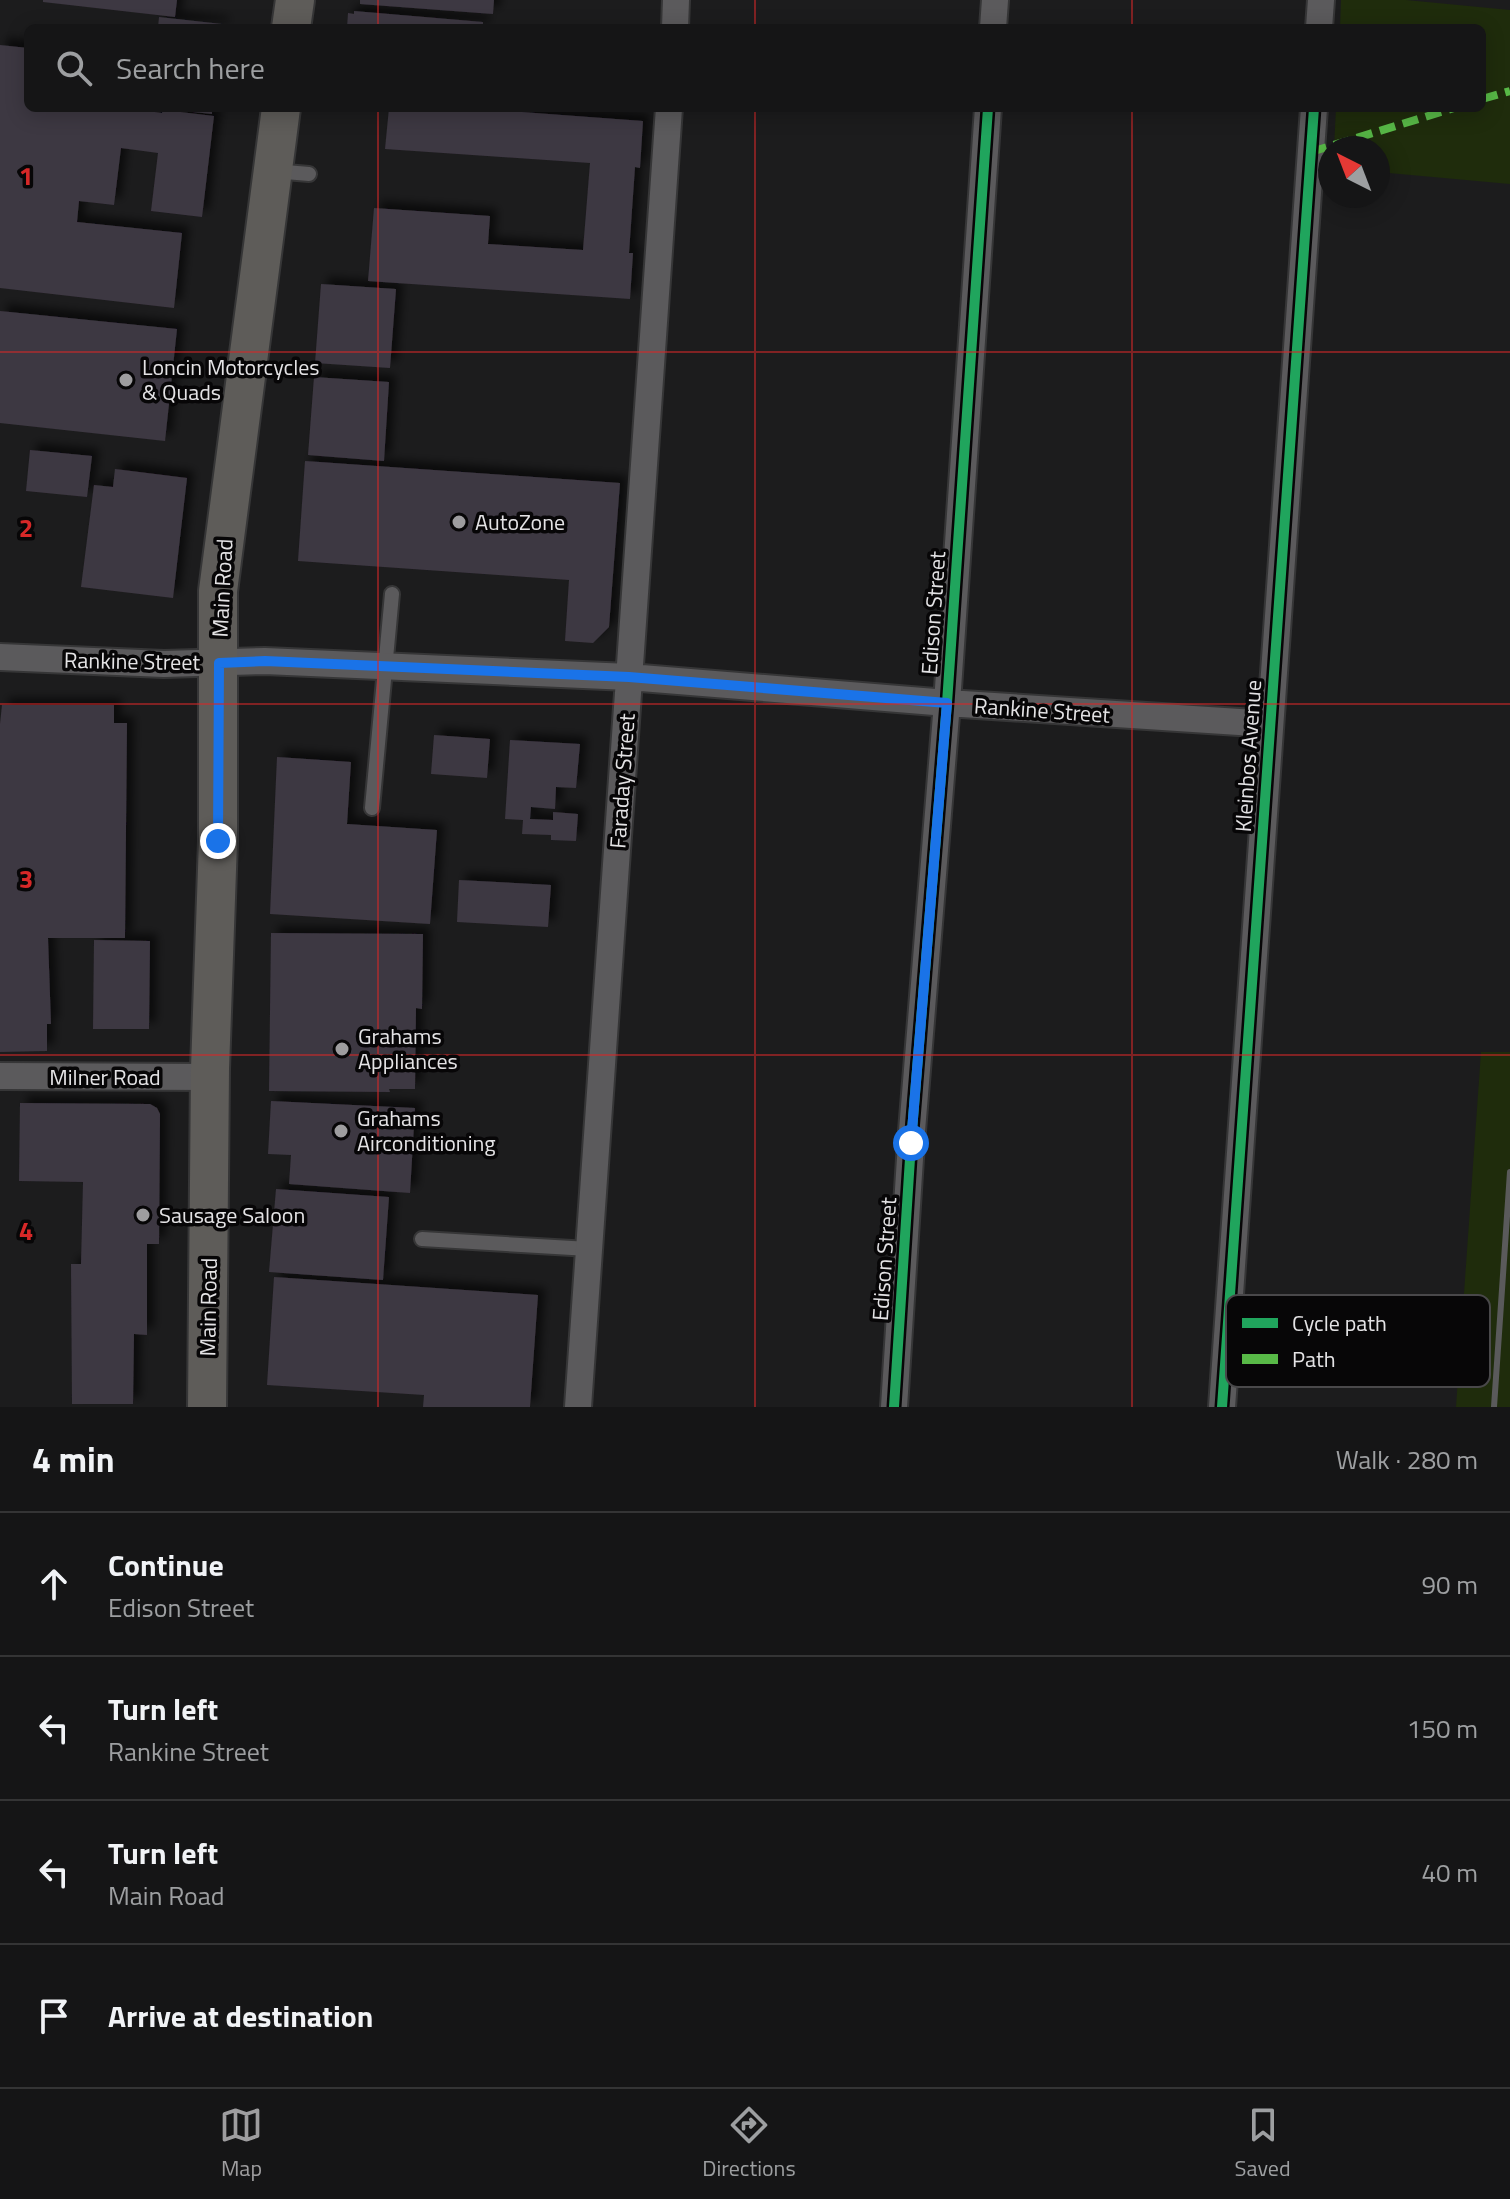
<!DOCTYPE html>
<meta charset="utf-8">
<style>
body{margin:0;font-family:"Titillium Web",sans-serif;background:#1e1e1f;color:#f1f3f6}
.compass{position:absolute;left:1318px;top:136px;width:72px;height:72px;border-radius:50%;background:#151516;box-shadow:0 4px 20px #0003;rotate:318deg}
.stop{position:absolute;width:24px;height:24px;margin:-18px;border:6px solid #1a73e8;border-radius:50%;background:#fff}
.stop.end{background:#1a73e8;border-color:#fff;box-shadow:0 2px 8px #0008}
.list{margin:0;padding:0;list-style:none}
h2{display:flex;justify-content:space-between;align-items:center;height:104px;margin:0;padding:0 32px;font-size:34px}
h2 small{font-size:26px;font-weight:400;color:#9d9fa1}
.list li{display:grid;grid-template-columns:52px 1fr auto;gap:24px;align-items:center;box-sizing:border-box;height:144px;padding:0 32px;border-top:2px solid #343435}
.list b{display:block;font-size:30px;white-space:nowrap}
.list p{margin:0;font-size:26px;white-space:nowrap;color:#9d9fa1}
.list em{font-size:26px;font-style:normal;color:#9d9fa1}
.icon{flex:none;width:44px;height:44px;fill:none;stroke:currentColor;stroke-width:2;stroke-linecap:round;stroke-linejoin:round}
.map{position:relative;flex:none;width:1510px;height:1407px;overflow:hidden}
.search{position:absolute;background:#151516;box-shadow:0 4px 20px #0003;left:24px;right:24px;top:24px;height:88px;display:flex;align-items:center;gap:20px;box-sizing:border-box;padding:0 28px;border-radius:12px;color:#9d9fa1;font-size:30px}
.sheet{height:680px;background:#151516}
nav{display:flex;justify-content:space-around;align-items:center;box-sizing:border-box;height:112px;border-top:2px solid #343435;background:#151516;font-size:22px;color:#9d9fa1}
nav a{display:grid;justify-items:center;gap:4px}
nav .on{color:#9e9d9f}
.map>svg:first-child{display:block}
.green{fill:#1f2c0c}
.building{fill:#3d3742;filter:url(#shadow)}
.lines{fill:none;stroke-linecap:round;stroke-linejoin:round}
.service-casing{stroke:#363637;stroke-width:18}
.minor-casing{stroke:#363637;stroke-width:30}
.secondary-casing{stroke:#363637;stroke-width:42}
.service{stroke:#5b5a5c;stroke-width:14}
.minor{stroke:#5b5a5c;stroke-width:26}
.secondary{stroke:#5e5c59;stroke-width:38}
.rail{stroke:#5a5a5b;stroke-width:6}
.quiet{stroke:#58b947;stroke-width:8;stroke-dasharray:16 8;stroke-linecap:butt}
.cycleway-casing{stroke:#070607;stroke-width:15}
.cycleway{stroke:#20a55d;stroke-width:10}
.route{stroke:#1a73e8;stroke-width:10}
.grid{fill:none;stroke:#d62828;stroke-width:2;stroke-opacity:0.55}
.poi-dot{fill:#9e9d9f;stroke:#070607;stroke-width:3}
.labels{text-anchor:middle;stroke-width:7;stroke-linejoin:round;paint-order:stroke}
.poi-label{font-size:22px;fill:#e4e3e5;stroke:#070607;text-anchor:start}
.street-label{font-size:22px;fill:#e4e3e5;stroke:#070607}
.key{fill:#070607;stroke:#49484a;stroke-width:2}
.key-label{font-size:22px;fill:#e4e3e5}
.grid-label{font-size:26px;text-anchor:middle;font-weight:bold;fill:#d62828;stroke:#070607;stroke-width:7;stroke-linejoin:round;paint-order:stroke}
</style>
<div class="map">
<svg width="1510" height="1407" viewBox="0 0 1510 1407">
<defs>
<filter id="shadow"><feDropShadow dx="7" dy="-7" stdDeviation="4" flood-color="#0009"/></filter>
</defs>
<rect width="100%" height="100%" fill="#1c1c1d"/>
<!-- green -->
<path class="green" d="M1341,0H1406L1510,10V184L1378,172V148H1334L1336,108H1482V28H1340Z
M1481,1052H1510V1407H1456Z"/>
<!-- building -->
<path class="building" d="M43,0H177L175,17L43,2Z
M360,0H494L493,14L360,4Z
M354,11L483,22V28H347L348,13L354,14Z
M159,17L222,24V28H158Z
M0,45L28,48V108H125L162,113L163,108H172V111L214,116L202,217L151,211L158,153L121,148L114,205L79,201L77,222L182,233L174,308L0,288Z
M174,108H212V114L174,110Z
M389,108H467L643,121L640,168L635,167L629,253H633L630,299L368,281L374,208L490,216L488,244L583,250L590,163L385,149Z
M321,284L396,289L390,368L315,363Z
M0,311L177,329L165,441L0,423Z
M314,377L389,382L384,461L308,455Z
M30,450L92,456L87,497L26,491Z
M305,461L620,483L609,627L593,643L565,641L569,580L298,561Z
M115,469L187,478L173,598L81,587L94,485L113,487Z
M2,705H114V723H127L125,938H48L51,1024H47V1051L0,1052V724Z
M434,735L490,739L487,778L431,774Z
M510,740L580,744L576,788L556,787L555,809L531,807L530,819L553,820V812L578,814L576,841L551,840V835L522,834L523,820L505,819Z
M277,757L351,762L347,824L437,830L430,924L270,914Z
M459,880L551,885L548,927L457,922Z
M271,933L423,934L422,1009L416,1008L415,1089H389L390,1092L269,1091Z
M94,940L150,941L149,1029H93Z
M271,1101L415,1108L410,1193L289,1184L291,1155L268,1154Z
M20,1103L150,1104L157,1108L160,1114L159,1244H147V1335L134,1334L133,1404H72L71,1264H81L83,1182L19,1181Z
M276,1189L389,1197L383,1280L269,1272Z
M274,1277L538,1295L530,1407H423L424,1395L267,1385Z"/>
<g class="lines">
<!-- service casing -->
<g class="service-casing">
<path id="service" d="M274,171L309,174
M372,808L392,594
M422,1239L589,1249"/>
</g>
<!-- minor casing -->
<g class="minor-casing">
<path id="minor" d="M675,28L676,0
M993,28L995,0
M1319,28L1321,0
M0,657L164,664L265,661L629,677L947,703L1270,724
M0,1076L210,1077
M578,1407L669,108
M894,1407L911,1143L947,703L988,108
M1222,1407L1314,108"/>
</g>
<!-- secondary casing -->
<g class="secondary-casing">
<path id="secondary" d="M291,28L295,0
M207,1407L210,1069L218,841V591L281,108"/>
</g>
<!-- service -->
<use href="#service" class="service"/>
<!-- minor -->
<use href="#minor" class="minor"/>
<!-- secondary -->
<use href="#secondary" class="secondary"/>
<!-- rail -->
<path class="rail" d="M1494,1407L1510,1172"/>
<!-- quiet -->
<path class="quiet" d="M1482,99L1510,91
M1311,152L1454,108"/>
<!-- cycleway casing -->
<g class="cycleway-casing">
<path id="cycleway" d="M894,1407L911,1143L947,703L988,108
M1222,1407L1314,108"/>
</g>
<!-- cycleway -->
<use href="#cycleway" class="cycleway"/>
</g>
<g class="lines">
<!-- route -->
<path class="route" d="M218,841L219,663L265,661L629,677L947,703L911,1143"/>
</g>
<!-- grid -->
<path class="grid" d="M378,0V28M755,0V28M1132,0V28M378,108V1407M755,108V1407M1132,108V1407M0,352H1510M0,704H1510M0,1055H1510"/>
<!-- markers -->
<g class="poi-dot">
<circle cx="126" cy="380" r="8"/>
<circle cx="459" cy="522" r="8"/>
<circle cx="342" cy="1049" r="8"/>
<circle cx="341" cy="1131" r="8"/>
<circle cx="143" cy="1215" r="8"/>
</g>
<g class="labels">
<!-- poi labels -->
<g class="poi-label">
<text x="142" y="375">Loncin Motorcycles<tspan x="142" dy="25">&amp; Quads</tspan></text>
<text x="475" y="530">AutoZone</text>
<text x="358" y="1044">Grahams<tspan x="358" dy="25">Appliances</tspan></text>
<text x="357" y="1126">Grahams<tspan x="357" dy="25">Airconditioning</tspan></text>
<text x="159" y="1223">Sausage Saloon</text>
</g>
<!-- street labels -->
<g class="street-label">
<text transform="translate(222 588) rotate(-87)" y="8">Main Road</text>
<text transform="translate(933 613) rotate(-86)" y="8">Edison Street</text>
<text transform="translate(132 661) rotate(1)" y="8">Rankine Street</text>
<text transform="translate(1042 710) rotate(4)" y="8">Rankine Street</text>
<text transform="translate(1248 756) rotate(-86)" y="8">Kleinbos Avenue</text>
<text transform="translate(622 781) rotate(-86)" y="8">Faraday Street</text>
<text x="105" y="1085">Milner Road</text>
<text transform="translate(884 1259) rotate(-86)" y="8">Edison Street</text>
<text transform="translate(208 1307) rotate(-89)" y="8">Main Road</text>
</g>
</g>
<!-- legend -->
<rect x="1226" y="1295" width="264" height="92" rx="12" class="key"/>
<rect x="1242" y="1318" width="36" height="10" fill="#20a55d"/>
<rect x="1242" y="1354" width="36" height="10" fill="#58b947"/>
<g class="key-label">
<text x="1292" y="1331">Cycle path</text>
<text x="1292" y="1367">Path</text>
</g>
<g class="grid-label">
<text x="26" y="185">1</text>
<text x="26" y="537">2</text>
<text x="26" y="888">3</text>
<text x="26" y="1240">4</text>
</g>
</svg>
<svg class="compass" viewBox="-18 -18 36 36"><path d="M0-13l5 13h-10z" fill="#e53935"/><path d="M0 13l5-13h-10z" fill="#9d9fa1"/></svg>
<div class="stop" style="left:911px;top:1143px"></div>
<div class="stop end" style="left:218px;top:841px"></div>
<div class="search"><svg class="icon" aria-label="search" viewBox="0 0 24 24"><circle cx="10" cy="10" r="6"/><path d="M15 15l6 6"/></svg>Search here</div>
</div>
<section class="sheet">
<h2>4 min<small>Walk · 280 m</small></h2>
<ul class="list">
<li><svg class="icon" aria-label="ahead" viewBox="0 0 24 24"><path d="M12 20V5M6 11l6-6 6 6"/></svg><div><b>Continue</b><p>Edison Street</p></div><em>90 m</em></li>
<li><svg class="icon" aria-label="left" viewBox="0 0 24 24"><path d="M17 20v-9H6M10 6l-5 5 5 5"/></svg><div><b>Turn left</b><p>Rankine Street</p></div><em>150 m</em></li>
<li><svg class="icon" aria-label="left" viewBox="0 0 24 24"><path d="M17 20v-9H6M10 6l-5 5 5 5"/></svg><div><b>Turn left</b><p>Main Road</p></div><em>40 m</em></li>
<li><svg class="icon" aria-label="arrive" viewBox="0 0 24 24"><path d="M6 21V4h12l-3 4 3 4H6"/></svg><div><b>Arrive at destination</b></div></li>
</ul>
</section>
<nav>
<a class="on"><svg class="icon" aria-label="map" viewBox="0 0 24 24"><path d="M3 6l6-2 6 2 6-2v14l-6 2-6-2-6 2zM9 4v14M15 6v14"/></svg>Map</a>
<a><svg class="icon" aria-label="directions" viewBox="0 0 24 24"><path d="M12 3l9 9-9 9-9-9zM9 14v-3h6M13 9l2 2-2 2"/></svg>Directions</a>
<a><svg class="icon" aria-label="saved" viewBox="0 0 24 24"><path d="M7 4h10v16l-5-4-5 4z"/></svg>Saved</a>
</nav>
